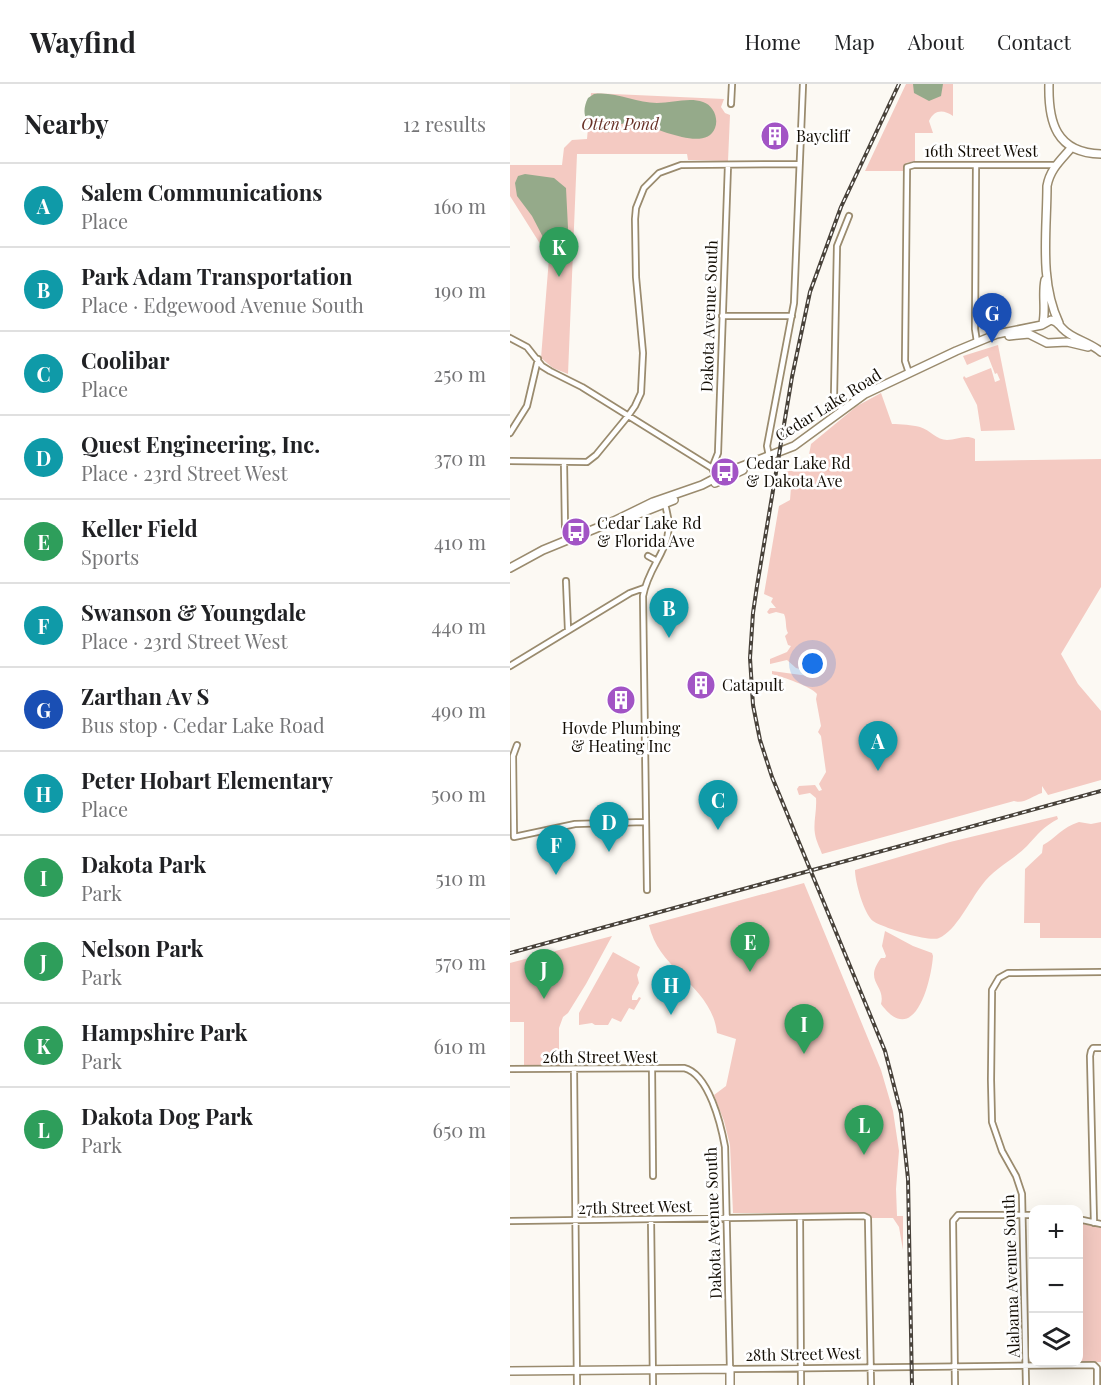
<!DOCTYPE html>
<meta charset="utf-8">
<style>
body{margin:0;font-family:"Playfair Display",serif;background:#f2f2f2;color:#202124}
.controls{position:absolute;right:18px;bottom:18px;display:grid;overflow:hidden;border-radius:12px;box-shadow:0 6px 24px #0002}
.controls button{width:54px;height:54px;display:grid;place-items:center;padding:0;border:0;border-bottom:2px solid #e0e0e0;background:#fff;color:#202124;font:30px sans-serif}
.you{position:absolute;left:303px;top:580px;width:21px;height:21px;margin:-15px;border:4px solid #fff;border-radius:50%;background:#1a73e8;box-shadow:0 0 0 9px #1a73e833}
.badge{display:grid;place-items:center;width:39px;height:39px;border-radius:50%;background:#a254c5;color:#fff;font-size:20px;font-weight:700}
.pin{position:absolute;translate:-50% -50px;filter:drop-shadow(0 2px 3px #0008)}
.pin::after{content:'';position:absolute;top:32px;width:21px;height:18px;background:inherit;clip-path:polygon(0 0,100% 0,50% 100%)}
.list{margin:0;padding:0;list-style:none}
h2{display:flex;justify-content:space-between;align-items:center;height:78px;margin:0;padding:0 24px;font-size:26px}
h2 small{font-size:20px;font-weight:400;color:#757577}
.list li{display:grid;grid-template-columns:39px 1fr auto;gap:18px;align-items:center;box-sizing:border-box;height:84px;padding:0 24px;border-top:2px solid #e0e0e0}
.list b{display:block;font-size:22px;white-space:nowrap}
.list p{margin:0;font-size:20px;white-space:nowrap;color:#757577}
.list em{font-size:20px;font-style:normal;color:#757577}
.icon{flex:none;width:33px;height:33px;fill:none;stroke:currentColor;stroke-width:2;stroke-linecap:round;stroke-linejoin:round}
.map{position:relative;flex:none;width:591px;height:1301px;overflow:hidden}
header{display:flex;align-items:center;gap:36px;box-sizing:border-box;height:84px;padding:0 30px;background:#fff;border-bottom:2px solid #e0e0e0}
header strong{font-size:28px}
nav{display:flex;gap:33px;margin-inline-start:auto;font-size:21px}
main{display:flex}
aside{flex:1;background:#fff}
.map>svg:first-child{display:block}
.green{fill:#f4cac2}
.water{fill:#95aa8a}
.lines{fill:none;stroke-linecap:round;stroke-linejoin:round}
.street-casing{stroke:#9a8b6e;stroke-width:8}
.secondary-casing{stroke:#9a8b6e;stroke-width:10}
.street{stroke:#fff;stroke-width:4.5}
.secondary{stroke:#fff;stroke-width:7}
.rail-casing{stroke:#48423a;stroke-width:4}
.rail{stroke:#fff;stroke-width:1.5;stroke-dasharray:4.5;stroke-linecap:butt}
.labels{text-anchor:middle;stroke-width:5;stroke-linejoin:round;paint-order:stroke}
.park-label{font-size:16px;font-style:italic;fill:#683127;stroke:#fff}
.poi-label{font-size:16px;fill:#130d04;stroke:#fff;text-anchor:start}
.street-label{font-size:16px;fill:#130d04;stroke:#fff}
</style>
<header>
<strong>Wayfind</strong>
<nav><a>Home</a><a>Map</a><a>About</a><a>Contact</a></nav>
</header>
<main>
<aside>
<h2>Nearby<small>12 results</small></h2>
<ul class="list">
<li><span class="badge" style="background:#0f9aa8">A</span><div><b>Salem Communications</b><p>Place</p></div><em>160 m</em></li>
<li><span class="badge" style="background:#0f9aa8">B</span><div><b>Park Adam Transportation</b><p>Place · Edgewood Avenue South</p></div><em>190 m</em></li>
<li><span class="badge" style="background:#0f9aa8">C</span><div><b>Coolibar</b><p>Place</p></div><em>250 m</em></li>
<li><span class="badge" style="background:#0f9aa8">D</span><div><b>Quest Engineering, Inc.</b><p>Place · 23rd Street West</p></div><em>370 m</em></li>
<li><span class="badge" style="background:#2e9e5b">E</span><div><b>Keller Field</b><p>Sports</p></div><em>410 m</em></li>
<li><span class="badge" style="background:#0f9aa8">F</span><div><b>Swanson &amp; Youngdale</b><p>Place · 23rd Street West</p></div><em>440 m</em></li>
<li><span class="badge" style="background:#1a4fb4">G</span><div><b>Zarthan Av S</b><p>Bus stop · Cedar Lake Road</p></div><em>490 m</em></li>
<li><span class="badge" style="background:#0f9aa8">H</span><div><b>Peter Hobart Elementary</b><p>Place</p></div><em>500 m</em></li>
<li><span class="badge" style="background:#2e9e5b">I</span><div><b>Dakota Park</b><p>Park</p></div><em>510 m</em></li>
<li><span class="badge" style="background:#2e9e5b">J</span><div><b>Nelson Park</b><p>Park</p></div><em>570 m</em></li>
<li><span class="badge" style="background:#2e9e5b">K</span><div><b>Hampshire Park</b><p>Park</p></div><em>610 m</em></li>
<li><span class="badge" style="background:#2e9e5b">L</span><div><b>Dakota Dog Park</b><p>Park</p></div><em>650 m</em></li>
</ul>
</aside>
<div class="map">
<svg width="591" height="1301" viewBox="0 0 591 1301">
<rect width="100%" height="100%" fill="#fcf9f3"/>
<!-- green -->
<path class="green" d="M396,0H443V32C433,25 424,26 419,37L423,49H405V77L396,79L393,87H355Z
M81,9L214,15L211,23L215,29L220,31L218,77L178,76L177,70H67L58,290L43,284L31,274L39,174L0,112V81H52L54,64L62,56L77,55Z
M488,261L505,346L471,347L467,321L453,294L454,292L456,294L481,284L485,298L490,296L487,289L485,290L478,272L457,281L453,272Z
M371,309L382,340C391,340 402,341 410,343C420,346 427,356 437,356C447,356 455,350 465,355V377L591,375V503L551,570L568,600L591,627V696L538,711L532,702V709C522,712 515,720 504,717L312,770C310,764 306,757 305,750C303,739 307,727 306,714L300,709L289,711L287,705L289,702L305,701L309,707L312,706L309,700L316,688L311,652L308,648L311,642L306,615L307,610C301,602 272,593 262,590V587L306,593L307,589L286,584L277,576L260,580V575L277,568L281,562L278,561L275,552L278,549C275,544 277,537 274,530L266,528L259,530L257,528L260,524H266L261,518L263,514L254,510L269,422L280,416L281,403L274,397L275,387H296L301,360L347,322Z
M547,732L548,735C534,742 527,751 517,762C503,776 483,785 472,801C460,816 446,847 429,854C421,858 385,847 376,843C372,841 367,840 363,837C354,830 345,798 345,786L440,758Z
M569,738L581,740L591,738V854H530V839H514L515,785L532,769L533,761C546,754 552,743 569,738Z
M294,799L371,986L383,1027L389,1067L386,1105L387,1132H393V1166L389,1143L383,1134H362L355,1129H223L220,1061L214,1037L204,1011L216,1002L226,955L207,949C202,902 149,887 139,841Z
M375,847L403,862L422,869L423,872C421,899 404,965 371,920C376,901 353,898 371,874H375L376,872L372,862Z
M102,852L76,900L58,929L53,933L49,944V981H14V938H0V879Z
M103,868L130,883L127,891L129,899L122,912V916H127L129,913L131,914L124,926L119,924L111,938L102,934L98,941H85L82,939L69,941V929Z
M569,1139L591,1144V1278H569Z"/>
<!-- water -->
<path class="water" d="M403,0H433L431,12L419,17L404,9Z
M84,10C105,7 126,19 147,19C162,19 179,13 193,18C203,21 209,34 205,44C196,68 150,45 133,41C126,40 117,38 111,40C107,42 103,47 99,48C95,49 90,47 86,45C73,37 72,26 78,14Z
M15,90L44,94L56,104L58,144L57,172L46,168L36,159L22,132L7,112L5,99L8,92Z"/>
<g class="lines">
<!-- street casing -->
<g class="street-casing">
<path id="street" d="M221,20L222,0
M466,81L465,245L467,258
M212,232H282
M0,254L17,263L32,282L40,287L72,303L202,384L207,395
M399,289L395,277L397,83L404,81H545
M332,326L324,312L327,162L339,132
M0,349L17,322L28,275
M259,372L257,362L284,219L293,0
M0,377L77,378L86,371L118,332L125,322L131,309L133,269L126,193L125,135L126,124L134,104L149,89L171,81L289,80
M54,379L55,443L59,455
M202,384L208,369L218,81
M138,472L147,477
M56,497L58,546
M0,582L120,509L134,504
M7,661L3,672L4,753L65,740L135,738
M137,806L133,512C140,474 170,462 154,418
M142,984L143,1092
M0,985L174,984C199,990 211,1041 215,1063L220,1285L584,1281L587,1284V1301
M64,985L67,1301
M290,1133L291,1301
M141,1135L143,1301
M568,1135L591,1140
M0,1137L354,1132L358,1134L361,1301
M584,1139L580,972L581,967L583,964H591
M445,1301L443,1137L448,1131H524
M516,1301L512,1110L506,1092L492,1067L482,1038L481,996L482,906L489,894L498,889L591,888"/>
</g>
<!-- secondary casing -->
<g class="secondary-casing">
<path id="secondary" d="M539,0C538,38 546,69 591,70
M533,239C536,225 532,210 535,196
M549,239C529,197 537,147 537,102C540,85 551,76 562,63
M499,252L519,250L537,259L557,258L578,263
M205,399L233,386
M116,435L164,416
M0,484L33,466L104,437L143,418L192,401L217,388L284,362L355,310L446,267L487,250L532,241L541,236C548,238 548,240 553,245C562,255 580,258 591,268
M0,1287L220,1285V1301"/>
</g>
<!-- street -->
<use href="#street" class="street"/>
<!-- secondary -->
<use href="#secondary" class="secondary"/>
<!-- rail casing -->
<g class="rail-casing">
<path id="rail" d="M389,0L331,123L300,208L282,293L247,502L243,529L240,574L243,621L250,656L262,693L375,967L391,1029L398,1095L402,1301
M0,869L591,707"/>
</g>
<!-- rail -->
<use href="#rail" class="rail"/>
</g>
<!-- icons -->
<defs>
<g id="building-disc" transform="scale(1.5)"><circle r="9.5" fill="#a254c5" stroke="#fff"/><path d="M-4-6H4V6H1V3H-1V6H-4ZM-2.5-4.3h1.7v1.8h-1.7ZM.8-4.3h1.7v1.8H.8ZM-2.5-1h1.7V.8h-1.7ZM.8-1h1.7V.8H.8Z" fill="#fff"/></g>
<g id="bus-disc" transform="scale(1.5)"><circle r="9.5" fill="#a254c5" stroke="#fff"/><path d="M-5-6H5V4H4V6H2V4H-2V6H-4V4H-5ZM-3.5-4V0h7V-4ZM-3.5 1.2v1.5H-2V1.2ZM2 1.2v1.5H3.5V1.2Z" fill="#fff"/></g>
</defs>
<g fill-rule="evenodd">
<use href="#building-disc" x="265" y="52"/>
<use href="#bus-disc" x="215" y="388"/>
<use href="#bus-disc" x="66" y="448"/>
<use href="#building-disc" x="191" y="601"/>
<use href="#building-disc" x="111" y="616"/>
</g>
<g class="labels">
<!-- park labels -->
<g class="park-label">
<text x="110" y="46">Otten Pond</text>
</g>
<!-- poi labels -->
<g class="poi-label">
<text x="286" y="58">Baycliff</text>
<text x="236" y="385">Cedar Lake Rd<tspan x="236" dy="18">&amp; Dakota Ave</tspan></text>
<text x="87" y="445">Cedar Lake Rd<tspan x="87" dy="18">&amp; Florida Ave</tspan></text>
<text x="212" y="607">Catapult</text>
<text x="111" y="650" text-anchor="middle">Hovde Plumbing<tspan x="111" dy="18">&amp; Heating Inc</tspan></text>
</g>
<!-- street labels -->
<g class="street-label">
<text x="471" y="73">16th Street West</text>
<text transform="translate(199 232) rotate(-88)" y="6">Dakota Avenue South</text>
<text transform="translate(318 321) rotate(-32)" y="6">Cedar Lake Road</text>
<text x="90" y="979">26th Street West</text>
<text transform="translate(125 1123) rotate(-1)" y="6">27th Street West</text>
<text transform="translate(203 1139) rotate(-92)" y="6">Dakota Avenue South</text>
<text transform="translate(501 1192) rotate(-92)" y="6">Alabama Avenue South</text>
<text transform="translate(293 1270) rotate(-1)" y="6">28th Street West</text>
</g>
</g>
</svg>
<div class="controls">
<button>+</button>
<button>−</button>
<button><svg class="icon" aria-label="layers" viewBox="0 0 24 24"><path d="M12 4l9 5-9 5-9-5zM3 14l9 5 9-5"/></svg></button>
</div>
<div class="you"></div>
<div class="pin badge" style="left:368px;top:687px;background:#0f9aa8">A</div>
<div class="pin badge" style="left:159px;top:554px;background:#0f9aa8">B</div>
<div class="pin badge" style="left:208px;top:746px;background:#0f9aa8">C</div>
<div class="pin badge" style="left:99px;top:768px;background:#0f9aa8">D</div>
<div class="pin badge" style="left:240px;top:888px;background:#2e9e5b">E</div>
<div class="pin badge" style="left:46px;top:791px;background:#0f9aa8">F</div>
<div class="pin badge" style="left:482px;top:259px;background:#1a4fb4">G</div>
<div class="pin badge" style="left:161px;top:931px;background:#0f9aa8">H</div>
<div class="pin badge" style="left:294px;top:970px;background:#2e9e5b">I</div>
<div class="pin badge" style="left:34px;top:915px;background:#2e9e5b">J</div>
<div class="pin badge" style="left:49px;top:193px;background:#2e9e5b">K</div>
<div class="pin badge" style="left:354px;top:1071px;background:#2e9e5b">L</div>
</div>
</main>
